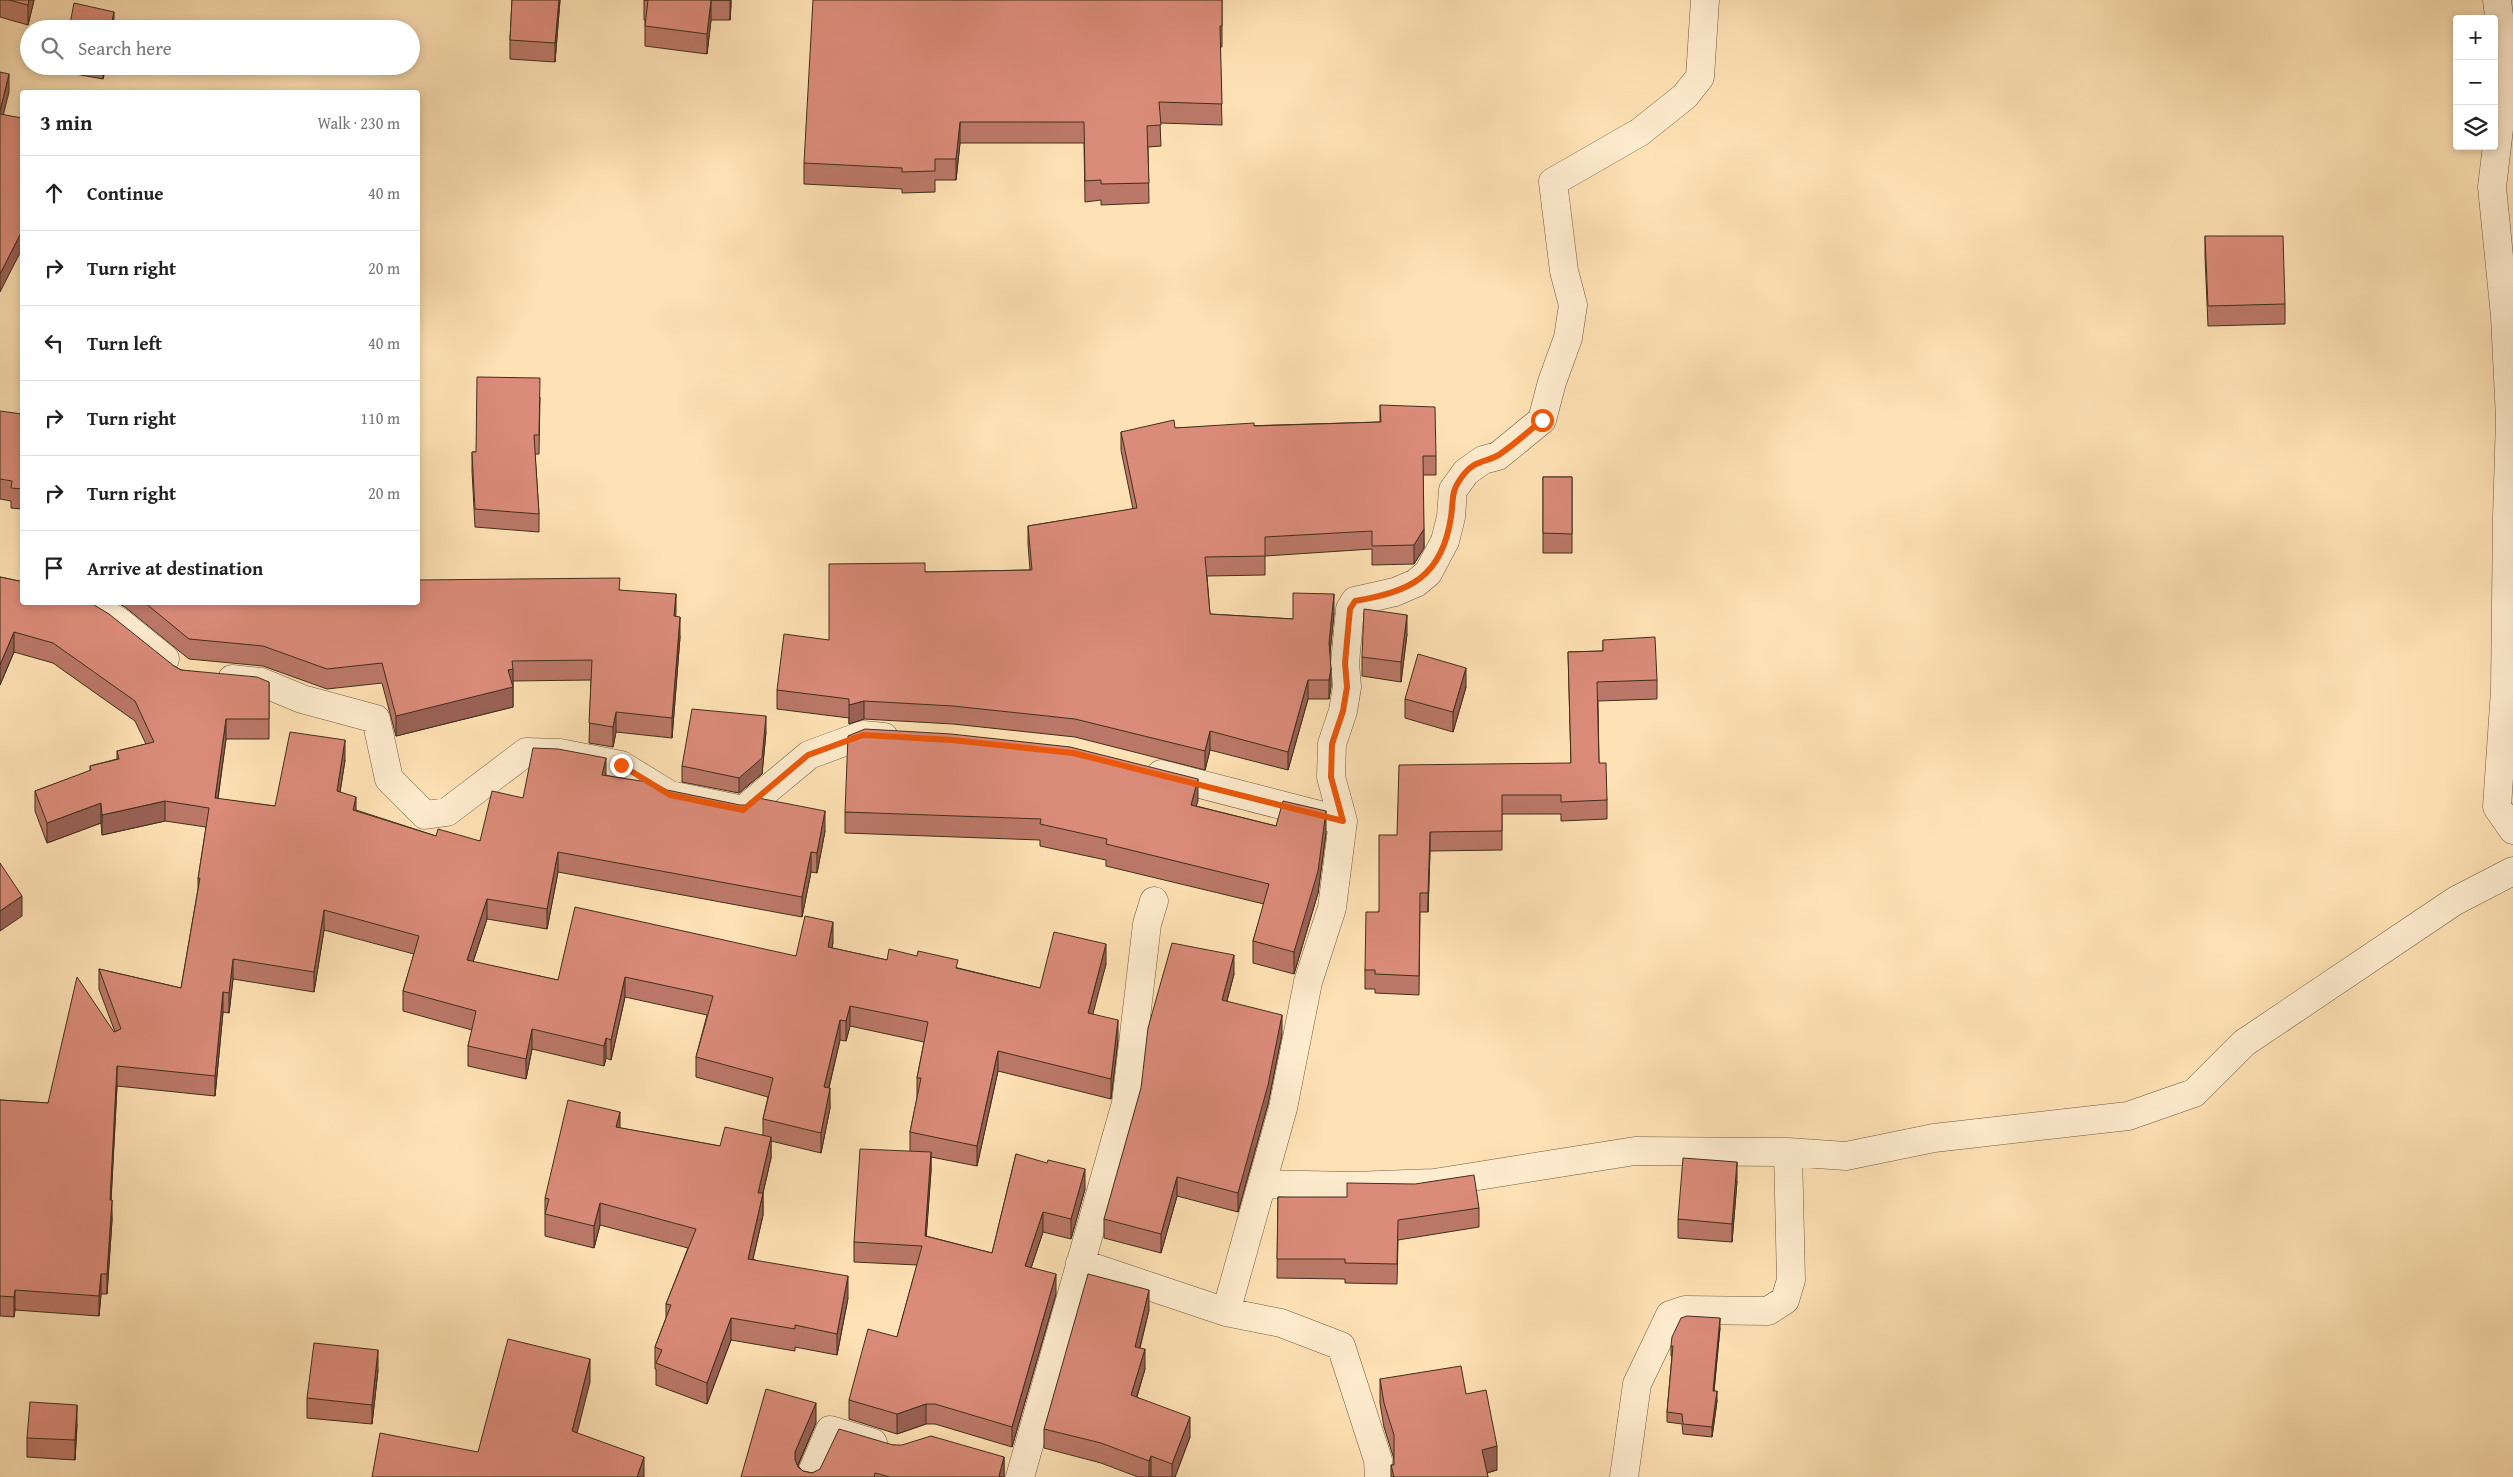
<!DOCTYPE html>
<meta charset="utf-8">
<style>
body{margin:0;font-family:"Gentium Book Plus",serif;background:#f6f6f6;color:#222}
.controls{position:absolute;right:15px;top:15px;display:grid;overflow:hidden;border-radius:5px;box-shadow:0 2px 8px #0003}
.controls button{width:45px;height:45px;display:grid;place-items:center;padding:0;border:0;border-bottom:1px solid #e0e0e0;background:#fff;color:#222;font:25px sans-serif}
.stop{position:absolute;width:15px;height:15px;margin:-11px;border:4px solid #ea580c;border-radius:50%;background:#fff}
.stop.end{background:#ea580c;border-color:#fff;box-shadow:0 1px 5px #0008}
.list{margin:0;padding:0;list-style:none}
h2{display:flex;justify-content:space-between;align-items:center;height:65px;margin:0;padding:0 20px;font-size:21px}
h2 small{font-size:16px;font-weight:400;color:#767676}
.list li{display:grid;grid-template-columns:32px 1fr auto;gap:15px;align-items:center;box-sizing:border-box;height:75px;padding:0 20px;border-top:1px solid #e0e0e0}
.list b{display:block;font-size:19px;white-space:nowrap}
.list em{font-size:16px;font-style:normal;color:#767676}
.icon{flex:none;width:28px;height:28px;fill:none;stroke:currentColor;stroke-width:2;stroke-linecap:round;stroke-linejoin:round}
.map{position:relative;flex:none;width:2513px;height:1477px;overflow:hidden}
.search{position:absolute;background:#fff;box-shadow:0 2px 8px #0003;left:20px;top:20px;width:400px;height:55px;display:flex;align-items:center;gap:12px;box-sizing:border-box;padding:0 18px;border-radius:28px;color:#767676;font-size:19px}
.panel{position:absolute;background:#fff;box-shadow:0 2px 8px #0003;left:20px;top:90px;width:400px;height:515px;border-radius:5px}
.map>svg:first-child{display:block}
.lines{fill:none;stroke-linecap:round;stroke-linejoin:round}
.minor-casing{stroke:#705b41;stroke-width:29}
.minor{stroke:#feecce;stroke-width:28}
.wall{fill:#bb7868;stroke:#402e1b}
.shaded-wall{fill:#996155;stroke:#402e1b}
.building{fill:#da8b79;stroke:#402e1b}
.route{stroke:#ea580c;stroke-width:6}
</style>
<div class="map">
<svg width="2513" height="1477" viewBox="0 0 2513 1477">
<rect width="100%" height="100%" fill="#fee1b4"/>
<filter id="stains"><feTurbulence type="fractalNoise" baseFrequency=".004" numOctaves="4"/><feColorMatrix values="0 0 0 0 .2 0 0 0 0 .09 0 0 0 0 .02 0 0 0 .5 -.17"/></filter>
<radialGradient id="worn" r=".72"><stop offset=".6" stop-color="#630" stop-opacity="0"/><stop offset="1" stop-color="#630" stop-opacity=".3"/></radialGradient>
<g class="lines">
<!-- minor casing -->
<g class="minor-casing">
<path id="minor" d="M2497,0L2506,71L2492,187L2505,316L2510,419L2507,517L2505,690L2497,807L2513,830
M82,602L118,621L165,659
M232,679L261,682L302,699L376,719L389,779L425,815L447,812L526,752L560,753L621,765L670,795L743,810L809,755L863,735L884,737
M1161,774L1343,821L1332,908L1308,982L1283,1108L1226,1312
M1343,821L1331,777L1332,744L1343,711L1347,687L1345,663L1350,609L1355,601L1395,592L1416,583L1428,573L1445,541L1451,517L1453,490L1466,472L1483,460L1498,456L1542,420L1552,382L1568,338L1573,305L1564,271L1553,182L1640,132L1685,96L1700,77L1705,0
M1263,1184L1353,1186L1434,1183L1635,1151L1788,1152L1846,1156L1934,1138L2128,1116L2194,1093L2244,1043L2455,901L2513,871
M1080,1263L1226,1312L1281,1323L1341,1346L1378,1460L1379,1477
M810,1477L830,1430L873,1443
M1020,1477L1126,1103L1147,924L1154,901
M1624,1477L1637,1384L1670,1315L1685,1310L1768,1311L1785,1300L1791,1280L1788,1152"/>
</g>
<!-- minor -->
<use href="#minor" class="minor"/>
</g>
<!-- wall -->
<path class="wall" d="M0,0H34L28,25L0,17Z
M512,0H560L555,62L510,59V40Z
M644,0H731L730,20H711L707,54L645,46V20H644Z
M1222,0V47H1220L1222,125L1160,123L1161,146L1148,147L1149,203L1101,205V200L1085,202L1084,143H960L956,180H935V192L902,193V189L804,184V163Z
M64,66H106L103,79L64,72Z
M2205,236L2285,304V324L2208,326L2205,256Z
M540,397L539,454H535L539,514V532L475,527L472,471V452H476Z
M1380,405L1436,456V475H1423L1424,548L1414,564L1372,565V549L1265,556V575L1207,576L1210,614L1293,619L1334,613L1330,653L1331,686L1329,699H1308L1288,770L1210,750L1205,770L1075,737L953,724L864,719L849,724V718L777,709V690L829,640L925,572L1030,570L1028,544V526L1133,509L1121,450V432L1175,428L1380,422Z
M0,414H22V509L11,508V501L0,499Z
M1543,477H1572V553H1543Z
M0,577L19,581L174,666L181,670L269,682V739H226L218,799L275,806L345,760L340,792L356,810L436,836L480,841L523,798L606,775L825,831L817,873L811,872L802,917L558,872L547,929L487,919L473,962L558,980L796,956L833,942L832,948L887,960L958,968L1040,988L1106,964L1092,1014L1118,1040L1111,1099L998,1071L977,1166L931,1157V1171L926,1236L992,1253L1016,1154L1085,1189L1071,1239L1043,1232L1031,1268L1056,1294L1012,1447L935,1424H926L897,1434L849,1419V1400L897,1337L917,1265L854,1262V1242L910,1151V1132L917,1098V1078L924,1042L850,1026L846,1041L840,1040L829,1088L830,1108L821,1153L771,1141V1158L763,1193V1215L753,1259L848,1298L837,1355L795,1347V1351L731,1340L707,1404L656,1385V1369H655V1347L666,1318V1304L688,1248L600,1225L594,1248L545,1236V1198L620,1128L720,1146L763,1135V1119L768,1097L696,1077V1057L707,1015L625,997L611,1060L606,1058L604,1066L532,1049L526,1079L468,1066V1046L472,1030L403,1011V991L414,954L324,930L314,992L233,979L229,1013L223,1012L215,1096L117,1086L111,1200L112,1220L107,1294H101L99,1316L15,1310L14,1317L0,1316V1100L48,1103L115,1032L99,989V969L181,988L198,889V879L206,827L165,821L102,835L101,823L47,843L35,811V791L90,771V766L117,759V751L146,744L135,721L53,663L14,652L0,685Z
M620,590L676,616L680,637L672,738L616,732L613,747L589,743L591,680L513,681V707L396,736L382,683L327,689L263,666L189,659L125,607L116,602H418Z
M1407,634L1401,682L1362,676V657Z
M1603,640L1657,680V699L1598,701L1599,763L1607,800V819L1561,821V814H1502V850L1430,851L1428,912H1420L1419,995L1375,993V989H1365V970L1397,835L1571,763L1568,652L1603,651Z
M1466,687L1453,732L1405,718V699Z
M766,732L762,774L739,793L682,782V766Z
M1198,800L1196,806L1276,826L1326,833L1318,893L1294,974L1253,963V941L1264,904L1106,866V860L1040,846V840L845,833V812Z
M1234,974L1227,1001L1282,1034L1268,1104L1238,1212L1177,1196L1161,1253L1104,1238V1219Z
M1737,1181L1732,1242L1678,1238V1219Z
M1278,1197L1479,1208V1227L1398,1240L1397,1284L1345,1283V1279L1277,1278Z
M1149,1310L1140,1348L1145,1369L1137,1397L1190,1437L1175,1477H1154L1151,1476V1477H1138L1101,1463L1044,1448V1429Z
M1720,1328L1714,1391L1717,1401L1712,1437L1683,1434L1682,1424L1667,1422V1412L1672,1356H1671V1346Z
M378,1370L372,1424L307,1418V1398Z
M1380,1379L1466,1394L1497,1470L1487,1473L1488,1477H1391V1465H1394V1459L1384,1427L1380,1403Z
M816,1423L798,1466L803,1471L812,1473L893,1445L1004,1457V1477H741Z
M77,1424L75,1460L27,1457V1438Z"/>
<!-- shaded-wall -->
<path class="shaded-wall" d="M29,0H34L28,25V5Z
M559,0H560L555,62V43Z
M711,0V20L707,54V34Z
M730,0H731V7L730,20Z
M114,12V29H110Z
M103,66H106L103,79Z
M9,74V92L0,128V111Z
M960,122V143L956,180V159Z
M22,231V249L0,292V274Z
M1424,529V548L1414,564V545Z
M676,594V614L674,636V616Z
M1334,594V613L1329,662V643Z
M1407,615V634L1401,682V662Z
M680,617V637L672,738V718Z
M14,632V652L0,685V665Z
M1331,668V686L1329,699V680Z
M1466,668V687L1453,732V712Z
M513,669V707L396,736V716L508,670Z
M1308,680V699L1288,770V752Z
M864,701V719L849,724V705Z
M616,712V732L613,747V727Z
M766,716V732L762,774L739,793V778Z
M226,719V739L215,818V798Z
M1210,731V750L1205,770V751Z
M345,740V760L337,811V791Z
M606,758V778L602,775Z
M1198,779V800L1191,826V805Z
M356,797V817L353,810Z
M165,801V821L102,835V815Z
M101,803V823L47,843V823Z
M825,811V831L817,873V853Z
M1326,811V833L1318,893L1294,974V952Z
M1430,832V851L1428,912V893Z
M558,852V872L547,929V909Z
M811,852V872L802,917V897Z
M22,896V916L0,931V911Z
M487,899V919L467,980V960Z
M324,910V930L314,992V972Z
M833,922V942L828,967V947Z
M1106,944V964L1088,1033V1013Z
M1234,955V974L1222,1019V1000Z
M233,959V979L229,1013V993Z
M625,977V997L611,1060V1040Z
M223,992V1012L215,1096V1076Z
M850,1006V1026L846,1041V1021Z
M1282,1015V1034L1268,1104L1238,1212V1193Z
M840,1020V1040L824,1107V1087Z
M1118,1020V1040L1111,1099V1079Z
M532,1029V1049L526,1079V1059Z
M606,1038V1058L604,1066V1046Z
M998,1051V1071L977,1166V1146Z
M117,1066V1086L110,1220V1200Z
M830,1088V1108L821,1153V1133Z
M620,1112V1133L616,1127Z
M771,1137V1158L758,1214V1193Z
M931,1152V1171L925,1255V1236Z
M1737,1162V1181L1732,1242V1224Z
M1085,1169V1189L1071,1239V1219Z
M1177,1177V1196L1161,1253V1234Z
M763,1193V1215L748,1280V1259Z
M112,1200V1220L107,1294V1274Z
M600,1203V1225L594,1248V1226Z
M1043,1212V1232L1025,1286V1266Z
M101,1274V1294L99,1316V1296Z
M1056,1274V1294L1012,1447V1427Z
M848,1276V1298L837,1355V1334Z
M15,1290V1310L14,1317V1297Z
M1149,1290V1310L1135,1366V1347Z
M731,1318V1340L707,1404V1383Z
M1720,1318V1328L1713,1401V1391Z
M1145,1349V1369L1131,1415V1395Z
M378,1350V1370L372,1424V1405Z
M590,1359V1382L572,1453V1431Z
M1717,1391V1401L1712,1437V1427Z
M816,1403V1423L795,1471V1452Z
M926,1404V1424L897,1434V1414Z
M77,1405V1424L75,1460V1440Z
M1190,1417V1437L1175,1477H1172V1464Z
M1497,1446V1470L1482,1474V1450Z
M1151,1456V1477H1149V1461Z
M644,1457V1477H637Z
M1004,1457V1477H999Z"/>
<!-- building -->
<path class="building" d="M9,0H29L28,5Z
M512,0H559L555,43L510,40Z
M644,0H730H711L707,34L645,26L648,0Z
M813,0H1222V26H1220L1222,104L1159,102L1161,125L1147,126L1149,183L1101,184V180L1085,181L1084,122H960L956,159H935V171L902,172V168L804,163Z
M74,3L114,12L110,29H69Z
M0,72L9,74L0,111Z
M0,114L22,118V231L0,274Z
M2205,236H2283L2285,304L2208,306Z
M477,377L540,378L539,435H534L539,514L475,509L472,452H476Z
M1380,405L1435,407L1436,456H1423L1424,529L1414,545L1372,546V531L1265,537V556L1205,557L1210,614L1293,619V593L1334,594L1329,643L1331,668L1329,680H1308L1288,752L1210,731L1205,751L1075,719L953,706L864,701L849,705V699L777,690L784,634L829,640V564L925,563V572L1032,570L1028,526L1137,508L1121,432L1174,420L1175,428L1254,423V426L1381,422Z
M0,411L22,414V489L11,488L12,481L0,479Z
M1543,477H1572V534L1543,533Z
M0,577L19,581H22V602H89L109,614L174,666L181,670L257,677L269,682V719H226L215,798L275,806L290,732L345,740L337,791L356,797L353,810L436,836L438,829L480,841L492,791L523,798L533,748L558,749L606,758L602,775L654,783L667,790L740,805H747L758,798L825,811L817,853L811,852L802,897L558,852L547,909L487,899L467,960L558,980L575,907L796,956L805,916L833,922L828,947L887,960L889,949L917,956L918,951L958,960L956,968L1040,988L1054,932L1106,944L1088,1013L1118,1020L1111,1079L998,1051L977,1146L910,1132L921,1078H917L928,1022L850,1006L846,1021L840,1020L824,1087L830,1088L821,1133L763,1119L773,1078L696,1057L713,996L625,977L611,1040L606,1038L604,1046L532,1029L526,1059L468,1046L476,1011L403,991L419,936L324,910L314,972L233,959L229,993L223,992L215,1076L117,1066L110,1200H112L107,1274H101L99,1296L15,1290L14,1297L0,1296V1100L48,1103L77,977L114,1032L121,1029L99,969L181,988L200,878L198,879L209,808L165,801L102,815L101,803L47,823L35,791L91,770L90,766L119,759L117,751L154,742L135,701L53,643L14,632L0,665Z
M620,578L619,590L676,594L674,616L680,617L672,718L616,712L613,727L589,723L592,660L512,661L513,669L508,670L513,687L396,716L382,663L327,669L263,646L189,639L144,602H418V580Z
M1364,609L1407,615L1401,662L1362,657Z
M1655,637L1657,680L1597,682L1599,763H1606L1607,800L1561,802V795H1502V831L1430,832L1428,893H1420L1419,976L1375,974V970H1365L1366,912H1379V835H1397L1399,765L1571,763L1568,652L1603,651V640Z
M1418,654L1466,668L1453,712L1405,699Z
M692,709L766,716L762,758L739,778L682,766Z
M865,729L951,734L1070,747L1198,779L1191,805L1276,826L1283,801L1326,811L1318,871L1294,952L1253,941L1269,884L1106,844L1107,839L1040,824L1041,819L845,812L848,736Z
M0,863L22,896L0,911Z
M1172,943L1234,955L1222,1000L1282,1015L1268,1085L1238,1193L1177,1177L1161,1234L1104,1219L1141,1088L1148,1028Z
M568,1100L620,1112L616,1127L720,1146L725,1127L771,1137L758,1193H763L748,1259L848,1276L837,1334L795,1325V1329L731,1318L707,1383L656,1363L662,1350L655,1347L671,1305L666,1304L696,1229L600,1203L594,1226L545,1214L549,1199L545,1198Z
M860,1149L931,1152L925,1236L992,1253L1016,1154L1047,1163L1048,1160L1085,1169L1071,1219L1043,1212L1025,1266L1056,1274L1012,1427L935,1404H926L897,1414L849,1400L868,1329L897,1337L922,1246L854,1242Z
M1683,1158L1737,1162L1732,1224L1678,1219Z
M1474,1175L1479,1208L1398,1220L1397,1264L1345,1263V1259H1277L1278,1197H1347V1183L1415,1184Z
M1088,1274L1149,1290L1135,1347L1145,1349L1131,1395L1190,1417L1172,1464L1151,1456L1149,1461L1101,1443L1044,1429Z
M1687,1316L1720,1318L1713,1391H1717L1712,1427L1683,1424L1682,1414L1667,1412L1673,1346H1671L1672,1337L1681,1318Z
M508,1339L590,1359L572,1431L644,1457L637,1477H372L380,1433L478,1452Z
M314,1343L378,1350L372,1405L307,1398Z
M1461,1366L1466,1394L1486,1390L1497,1446L1482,1450L1488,1477H1394L1391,1465H1394V1435L1384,1403L1380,1379Z
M766,1389L816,1403L795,1452V1460L798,1467L803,1471L812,1473L820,1469L839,1429L893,1445H902L931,1436L1004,1457L999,1476L1002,1477H890L875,1473L874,1477H741Z
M30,1402L77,1405L75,1440L27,1438Z"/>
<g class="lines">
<!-- route -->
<path class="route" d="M621,765L670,795L743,810L808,755L863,735L952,740L1073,753L1343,821L1331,777L1332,744L1343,711L1347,687L1345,663L1350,609L1355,601C1410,592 1442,577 1451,517C1454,496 1450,492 1464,474C1476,459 1489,462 1500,454C1515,444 1528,432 1542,420"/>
</g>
<rect width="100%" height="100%" filter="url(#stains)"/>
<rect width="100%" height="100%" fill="url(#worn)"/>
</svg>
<div class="controls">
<button>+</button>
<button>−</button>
<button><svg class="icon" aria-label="layers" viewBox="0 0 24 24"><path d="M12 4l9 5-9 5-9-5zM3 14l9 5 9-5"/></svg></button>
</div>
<div class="stop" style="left:1542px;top:420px"></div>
<div class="stop end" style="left:621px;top:765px"></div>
<div class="search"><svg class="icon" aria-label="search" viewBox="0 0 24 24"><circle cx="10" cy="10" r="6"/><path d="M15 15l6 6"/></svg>Search here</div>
<section class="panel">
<h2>3 min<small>Walk · 230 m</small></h2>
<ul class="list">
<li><svg class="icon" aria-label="ahead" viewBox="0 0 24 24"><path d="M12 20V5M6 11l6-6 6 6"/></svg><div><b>Continue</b></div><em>40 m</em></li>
<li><svg class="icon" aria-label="right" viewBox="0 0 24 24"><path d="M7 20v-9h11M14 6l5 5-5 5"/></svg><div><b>Turn right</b></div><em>20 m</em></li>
<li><svg class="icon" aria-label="left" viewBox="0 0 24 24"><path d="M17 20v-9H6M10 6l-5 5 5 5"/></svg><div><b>Turn left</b></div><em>40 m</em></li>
<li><svg class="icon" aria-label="right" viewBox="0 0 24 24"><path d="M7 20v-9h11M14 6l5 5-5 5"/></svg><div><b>Turn right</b></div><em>110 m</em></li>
<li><svg class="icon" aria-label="right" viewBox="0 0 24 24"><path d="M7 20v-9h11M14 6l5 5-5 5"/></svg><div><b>Turn right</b></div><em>20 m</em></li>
<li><svg class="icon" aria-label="arrive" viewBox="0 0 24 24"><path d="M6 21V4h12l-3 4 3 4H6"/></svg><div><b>Arrive at destination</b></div></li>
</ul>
</section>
</div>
